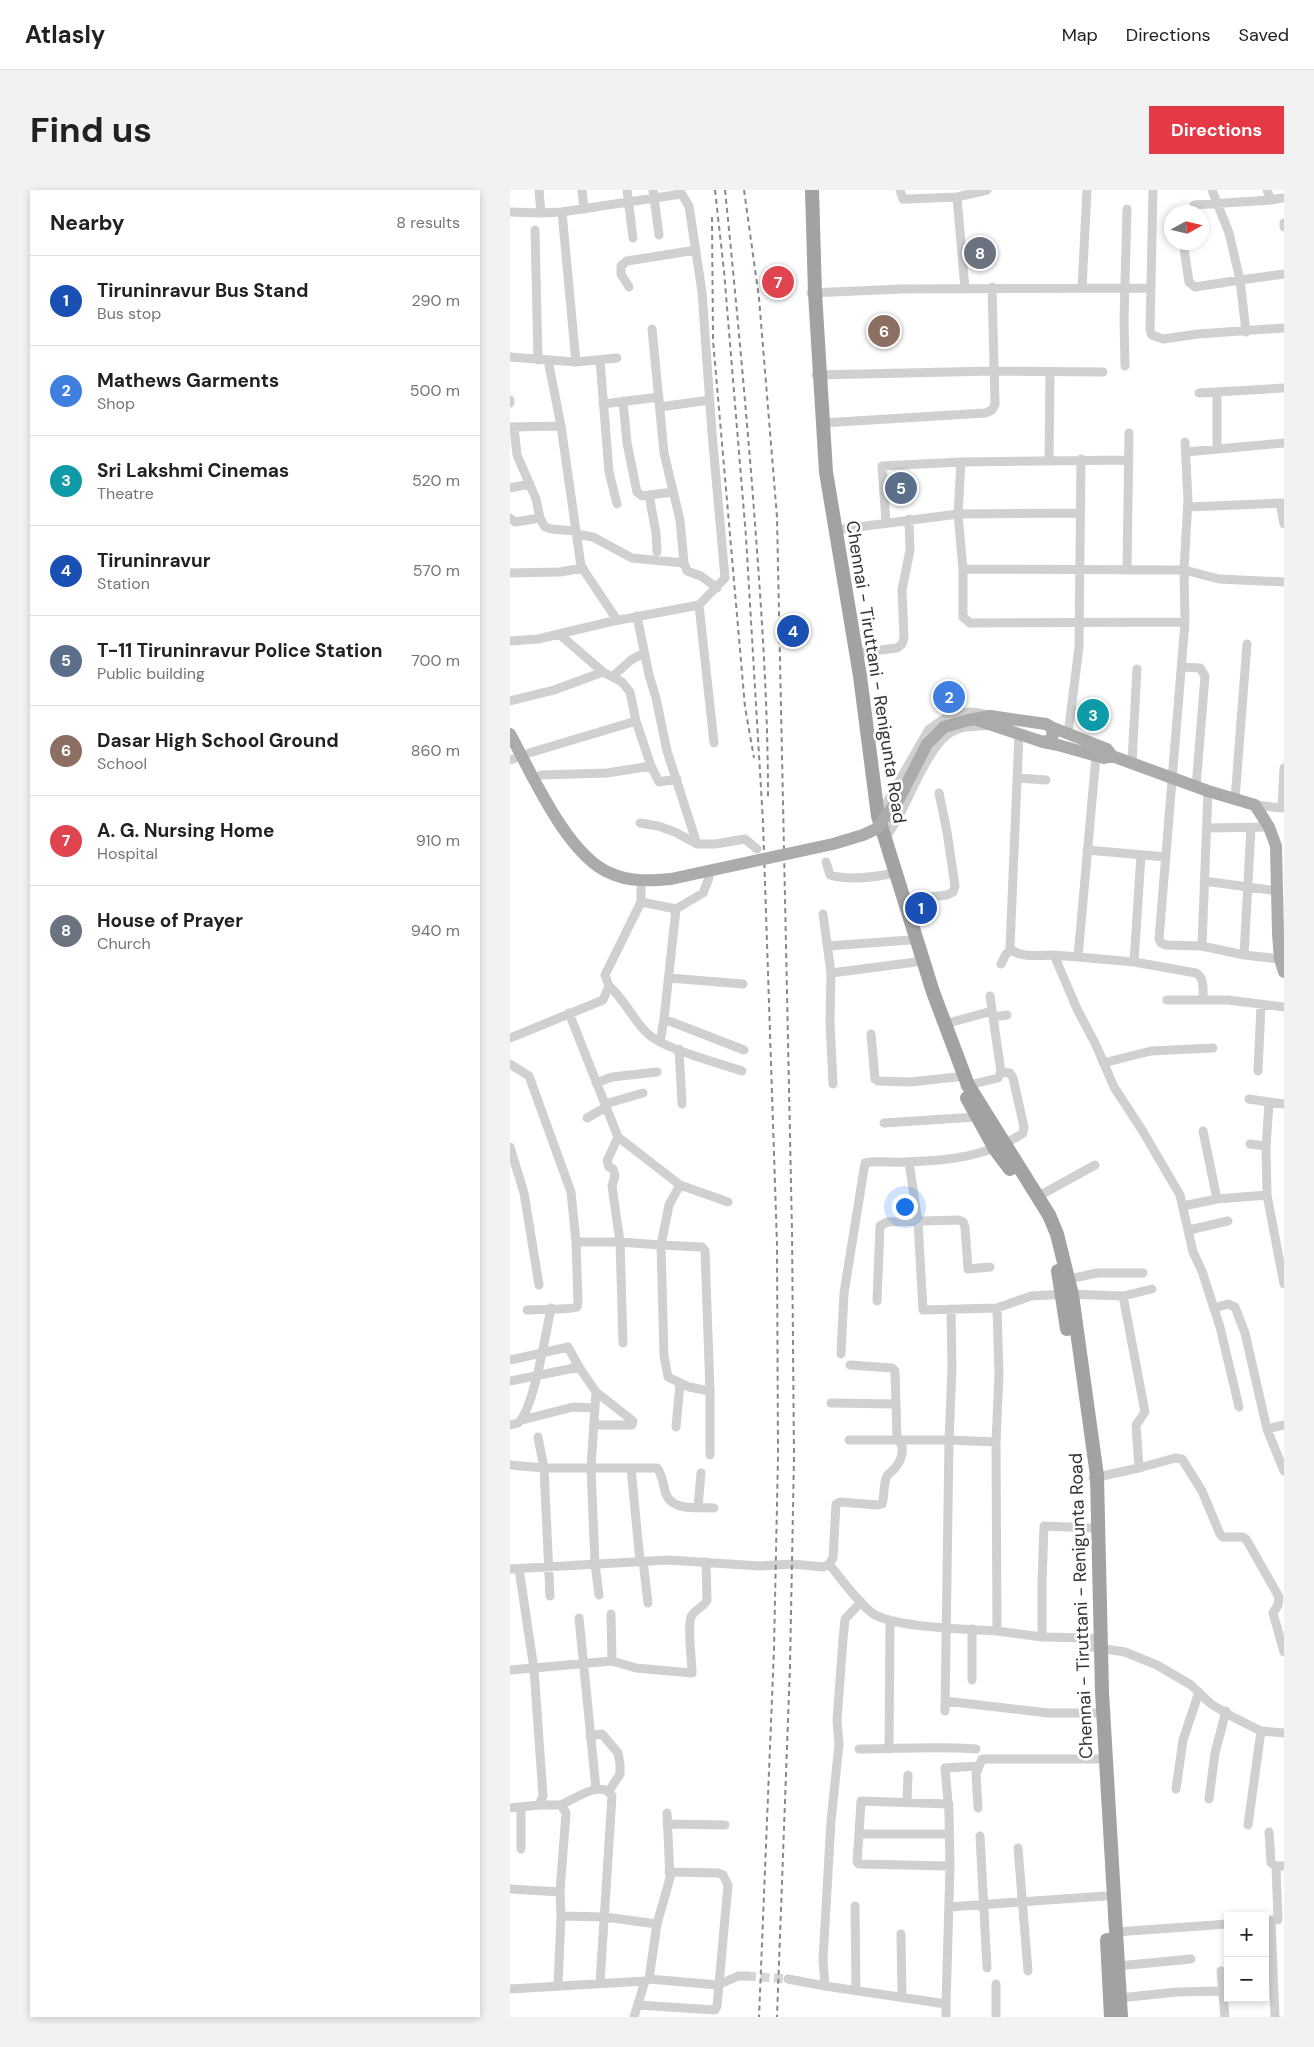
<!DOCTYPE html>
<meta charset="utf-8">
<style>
body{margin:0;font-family:"DM Sans",sans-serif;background:#f2f2f2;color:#202124}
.controls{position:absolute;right:15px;bottom:15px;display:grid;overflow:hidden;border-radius:0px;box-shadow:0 2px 8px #0003}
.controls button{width:45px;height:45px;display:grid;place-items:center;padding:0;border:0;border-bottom:1px solid #e0e0e0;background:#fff;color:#202124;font:25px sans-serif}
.compass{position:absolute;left:654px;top:15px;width:45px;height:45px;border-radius:50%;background:#fff;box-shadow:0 2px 8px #0003;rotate:82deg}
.you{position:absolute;left:394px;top:1016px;width:18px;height:18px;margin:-12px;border:4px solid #fff;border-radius:50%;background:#1a73e8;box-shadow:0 0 0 8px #1a73e833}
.badge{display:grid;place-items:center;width:32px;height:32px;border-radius:50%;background:#e63946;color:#fff;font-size:16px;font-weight:700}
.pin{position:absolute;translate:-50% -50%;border:2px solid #fff;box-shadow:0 1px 5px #0006}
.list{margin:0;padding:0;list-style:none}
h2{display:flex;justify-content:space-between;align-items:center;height:65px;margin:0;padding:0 20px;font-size:21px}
h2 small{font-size:16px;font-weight:400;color:#757577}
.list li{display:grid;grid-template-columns:32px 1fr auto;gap:15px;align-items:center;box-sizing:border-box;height:90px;padding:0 20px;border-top:1px solid #e0e0e0}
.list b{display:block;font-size:19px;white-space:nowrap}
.list p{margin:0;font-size:16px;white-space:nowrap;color:#757577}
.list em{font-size:16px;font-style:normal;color:#757577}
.map{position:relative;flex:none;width:774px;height:1827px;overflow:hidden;border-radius:0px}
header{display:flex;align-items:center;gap:30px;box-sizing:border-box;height:70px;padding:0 25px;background:#fff;border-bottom:1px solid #e0e0e0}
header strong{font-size:24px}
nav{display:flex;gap:28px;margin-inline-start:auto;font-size:18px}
.intro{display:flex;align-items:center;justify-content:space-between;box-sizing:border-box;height:120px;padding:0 30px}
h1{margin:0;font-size:35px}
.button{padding:12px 22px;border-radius:0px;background:#e63946;color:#fff;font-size:18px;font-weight:700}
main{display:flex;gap:30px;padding:0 30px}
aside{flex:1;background:#fff;border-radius:0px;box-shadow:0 2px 8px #0003}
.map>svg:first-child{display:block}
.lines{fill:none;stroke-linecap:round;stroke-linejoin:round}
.minor-tunnel{stroke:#d6d6d6;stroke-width:9;stroke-dasharray:9 4.5;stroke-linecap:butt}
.minor{stroke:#d0d0d0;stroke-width:9}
.tertiary{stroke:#d0d0d0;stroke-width:10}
.primary{stroke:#ababab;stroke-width:12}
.trunk{stroke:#a2a2a2;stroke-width:14}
.rail{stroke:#888;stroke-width:2;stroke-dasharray:5 4;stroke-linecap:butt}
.primary-bridge{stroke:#ababab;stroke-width:12}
.labels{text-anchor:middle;stroke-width:5;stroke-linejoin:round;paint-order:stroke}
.street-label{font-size:18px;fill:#333;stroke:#fff}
</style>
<header>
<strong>Atlasly</strong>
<nav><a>Map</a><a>Directions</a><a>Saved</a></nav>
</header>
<div class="intro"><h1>Find us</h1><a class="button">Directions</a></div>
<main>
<aside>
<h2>Nearby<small>8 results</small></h2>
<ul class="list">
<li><span class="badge" style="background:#1a4fb4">1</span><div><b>Tiruninravur Bus Stand</b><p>Bus stop</p></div><em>290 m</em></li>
<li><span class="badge" style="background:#3f7fe0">2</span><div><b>Mathews Garments</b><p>Shop</p></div><em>500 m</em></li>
<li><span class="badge" style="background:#0f9aa8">3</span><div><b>Sri Lakshmi Cinemas</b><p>Theatre</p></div><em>520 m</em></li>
<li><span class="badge" style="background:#1a4fb4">4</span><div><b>Tiruninravur</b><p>Station</p></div><em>570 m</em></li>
<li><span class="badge" style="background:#5c6f8a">5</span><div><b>T-11 Tiruninravur Police Station</b><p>Public building</p></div><em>700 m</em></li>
<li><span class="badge" style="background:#8d6e63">6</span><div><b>Dasar High School Ground</b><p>School</p></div><em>860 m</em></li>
<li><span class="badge" style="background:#e0444e">7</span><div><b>A. G. Nursing Home</b><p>Hospital</p></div><em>910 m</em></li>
<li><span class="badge" style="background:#6b7280">8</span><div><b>House of Prayer</b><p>Church</p></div><em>940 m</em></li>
</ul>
</aside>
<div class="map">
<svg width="774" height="1827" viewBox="0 0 774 1827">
<rect width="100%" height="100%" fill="#fff"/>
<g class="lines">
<!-- minor-tunnel -->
<path class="minor-tunnel" d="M237,1786L278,1789"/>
<!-- minor -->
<path class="minor" d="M29,0L31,23L52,22L66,172
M72,0L74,19
M117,0L123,48
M143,0L149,45
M390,0L393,9H398L447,7L477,0
M643,0L640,140L642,145L653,149L688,144L774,138
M447,7L455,99
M761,10L772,8
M684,15L761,10L757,0
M0,22L31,23
M52,22L171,4
M774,33V37
M25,40L28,170
M673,52L679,92L685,97L730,90L719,43L702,0
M119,97L111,84V76L117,71L186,60
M572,98L577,0
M301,103L391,99L641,98
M736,142L730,90L774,84
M0,167L66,172L107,168
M38,170L51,236L71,376L107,430
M90,170L99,282L107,314
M615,176L614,130L617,19
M306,185L484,181L593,182
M689,203L774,198
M0,210V213
M113,211L117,253L127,302L132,306L163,302
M93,214L149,207
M150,217L199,210
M312,233L475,223L482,220L485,214L482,97
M0,237L51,236
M4,237L7,265L26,309L30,328L35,337L41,339L65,341
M675,252L678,310L674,380L675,432L649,749L651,753L656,755L692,756
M707,259V202
M676,262L774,253
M539,270L540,182
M451,272L448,324L570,323
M0,298L20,294
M139,305L146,343L147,362
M770,313L774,334
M678,317L774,313
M0,328L5,332L30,328
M376,332L372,276L451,272L619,270
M325,340L448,324L453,379L674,380L709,389L774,392
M66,344L83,347L122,368L174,373L170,330L154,263L142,139
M174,373L177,381L191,386L207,398
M453,379V427L460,433L675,432
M617,380L619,243
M0,383L50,382L73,378
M189,415L204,553
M127,426L139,485L146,508L157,561L187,654
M49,444L93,482L112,492L120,502L126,531L141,576L149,592L167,589
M0,451L28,449L99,432L189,415L215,388L202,243L192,102L179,16L169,0
M346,463L387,458L392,454L394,448L392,400L400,360L399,329
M672,477L690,478L695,486L686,597
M102,487L121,470L134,463
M0,511L44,500L93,482
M509,544L500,757C506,769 532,765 544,765
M558,544L569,457L571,269
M19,563L126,531
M586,566L568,767L544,765L567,819L586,855L604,897L632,940L670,1005L683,1062L692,1081L710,1137L729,1217
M0,570L4,569
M622,572L627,479
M31,585L97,583L141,576
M508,588L536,590
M698,601L692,756L734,765L770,769
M725,609L737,454
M745,615L772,618L774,578
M130,633L148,636L165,642L187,654H205L235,649L247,659
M697,638L759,637
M577,660L656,667
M316,672L320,685C340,691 365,687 385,683
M694,691L767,701
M394,710L437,705L443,702L445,696L437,642L429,603
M131,712L166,719L193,703L199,688
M313,724L321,783
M318,756L400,750
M734,765L741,638
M568,767L624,772L686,783C695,788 693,801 693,810
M624,772L631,665
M491,774L496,764L501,760
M159,788L233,794
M99,796C115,810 123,830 138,844C154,859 209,873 232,881
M657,810H718L774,817
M59,823L108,947L170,995L218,1012
M483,827L497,825
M154,829L234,860
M435,834L482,821
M361,844L365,889L368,891L400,892L447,887
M0,848L93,810L99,796L95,785L131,712V698
M150,852L154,829L166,719
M169,859L172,914
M593,873L641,861L703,858
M0,874L19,886L61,1002L66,1052L68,1112L67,1117C61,1120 27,1119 17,1120
M748,881L751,815
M86,893L102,887L147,882
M323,894L320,832L321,783L406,772
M455,896L488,888L491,882L480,806
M739,909L759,912
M95,914L133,903
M774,914L759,912L756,958L757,1005L774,1094
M77,928L96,917
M374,933L466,927
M693,941L707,1009
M108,947L97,971L99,977L103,979L105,986L102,996L110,1052L151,1055L159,1015L170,995
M740,954L756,956
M0,957L14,1003L29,1095
M399,972L408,1032L413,1120L487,1118L521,1106L557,1104L613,1106L635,1222L626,1235L629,1278L583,1288
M527,1007L585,975
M673,1016L707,1009L757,1005
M679,1040L718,1031
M66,1052H110L113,1153
M151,1055L192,1057L195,1061L200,1201L179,1197L158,1187L154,1166Z
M559,1089L587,1083H633
M613,1106L642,1099
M367,1111L370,1036L377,1032L449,1030L453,1032L455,1037L458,1079L480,1077
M704,1118L718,1114L725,1117L735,1143L757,1239L774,1281
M441,1119L442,1179L439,1250L486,1252L489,1184L487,1118
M331,1164L334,1103L355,973C368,970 381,973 394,972C435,971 479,967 513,943L514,937L503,888L500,883L491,882
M0,1170L58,1157L69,1177L86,1202L123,1231L122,1235H84
M0,1191L69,1177
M86,1202L81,1278L85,1374L89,1405
M321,1213L386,1214
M12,1230L63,1217L85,1218
M0,1235L8,1233C24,1219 36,1142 41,1118
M166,1237L170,1194
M757,1239L774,1235
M28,1247L34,1278L40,1406
M339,1250H439L435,1521
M486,1252L487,1441L532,1447L581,1448
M200,1265V1201
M0,1275L34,1278H147C152,1284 153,1293 155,1301C160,1322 187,1317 204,1318
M121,1278L130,1371
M629,1278L665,1268L672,1269L692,1301L710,1344L713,1347H733L736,1349L769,1407L768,1415L763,1423L774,1462
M188,1317L191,1283
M133,1371L138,1413
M319,1374C332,1390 346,1410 362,1423C383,1438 459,1439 487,1441
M0,1379L158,1370L250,1376L282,1374L314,1377L319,1374L323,1368L326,1314L330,1312L368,1315L372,1314C375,1305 373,1293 377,1286C379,1283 383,1281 385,1278C392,1270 396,1256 387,1249L385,1181L382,1178L340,1175
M101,1424L102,1471
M69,1428L86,1599
M462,1439V1490
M532,1447V1392L534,1336L581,1338
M582,1457L615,1462L647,1475L681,1495L701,1514L723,1527L751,1541L774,1543
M1,1480L102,1471L126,1478L182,1483C182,1469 177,1438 181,1427C185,1419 194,1417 197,1410L196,1372
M435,1511L538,1523H586
M80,1546L92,1544L108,1563L110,1574V1584L99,1601
M349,1559C388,1559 427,1556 466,1559
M379,1559L380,1430
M666,1599L673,1550L689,1502
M699,1609L705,1563L716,1521
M397,1612L398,1585
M29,1615H51L56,1623L50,1702
M51,1615C64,1609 92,1589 102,1606L90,1793
M0,1618L29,1615L33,1606L24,1479L9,1379
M468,1618L466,1584L472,1569H588
M157,1634L215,1635
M738,1635L751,1541
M759,1642L761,1673L766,1676H774
M349,1644L347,1672L349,1674L440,1676
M438,1644H349L351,1611L439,1614
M470,1646L477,1778
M508,1658L518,1781
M11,1659V1617
M766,1676L768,1730
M0,1699L50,1702L51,1726L95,1727L147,1734L139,1789L208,1795L228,1786H237
M345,1716L346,1800
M439,1717L595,1706
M761,1730L765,1827
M147,1734L160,1688L157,1623
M606,1742L718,1734
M391,1744L392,1807
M608,1776L681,1769
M711,1781L715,1827
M278,1789L315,1796L436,1814V1827
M48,1795L51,1726
M315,1796L313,1770L321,1631L329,1554L327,1530L333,1449L335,1429L351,1412
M0,1799L135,1791
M610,1808L666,1802L713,1801
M436,1814L440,1676L439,1623L435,1578L468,1576
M128,1815L205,1820L207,1816L218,1695L213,1685L208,1683L159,1682
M124,1827L135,1791L139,1789
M486,1827V1794"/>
<!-- tertiary -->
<path class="tertiary" d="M369,627L419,540C439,524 454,518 479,526
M374,648C397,622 414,554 444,540C454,535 467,536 478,535"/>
<!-- primary -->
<path class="primary" d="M459,530L480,526L536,534L541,537L543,545L540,550L533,552L467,530
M541,537L597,559L602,566
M533,552L548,555L594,568L602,566L698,601L745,615L759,637L766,656L768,744L770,769L774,782"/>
<!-- trunk -->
<path class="trunk" d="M302,0L305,103L316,282L350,486L368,626L423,802L458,895L539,1025L547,1044L562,1105L587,1286L592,1502L611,1827
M457,908L485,959L500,979
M548,1081L557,1139
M597,1750L601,1827"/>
<!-- rail -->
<path class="rail" d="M205,0L214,81L236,347L253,632L267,1054L268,1266L264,1459L249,1827
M215,0C225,98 234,196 242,294C250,399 258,503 258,608
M234,0L249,108L267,327L282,1041L284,1266L280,1476L267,1827
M202,27L203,150L235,517L244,568"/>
<!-- primary-bridge -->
<path class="primary-bridge" d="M0,544C22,584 57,665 100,683C119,692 140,691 161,689L323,654L353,645L366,639L389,609L417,554L434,537L459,530"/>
</g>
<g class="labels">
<!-- street labels -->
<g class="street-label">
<text transform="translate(366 482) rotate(81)" y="6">Chennai - Tiruttani - Renigunta Road</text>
<text transform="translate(571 1416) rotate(-92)" y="6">Chennai - Tiruttani - Renigunta Road</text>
</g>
</g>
</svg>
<div class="controls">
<button>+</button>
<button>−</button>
</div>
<svg class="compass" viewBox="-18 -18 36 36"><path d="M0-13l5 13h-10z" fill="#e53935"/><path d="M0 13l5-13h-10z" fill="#757577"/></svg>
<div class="you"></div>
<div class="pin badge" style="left:411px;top:718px;background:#1a4fb4">1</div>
<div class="pin badge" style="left:439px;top:507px;background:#3f7fe0">2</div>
<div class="pin badge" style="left:583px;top:525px;background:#0f9aa8">3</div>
<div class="pin badge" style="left:283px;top:441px;background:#1a4fb4">4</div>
<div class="pin badge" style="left:391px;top:298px;background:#5c6f8a">5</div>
<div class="pin badge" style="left:374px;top:141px;background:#8d6e63">6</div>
<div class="pin badge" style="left:268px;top:92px;background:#e0444e">7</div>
<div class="pin badge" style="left:470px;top:63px;background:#6b7280">8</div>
</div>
</main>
